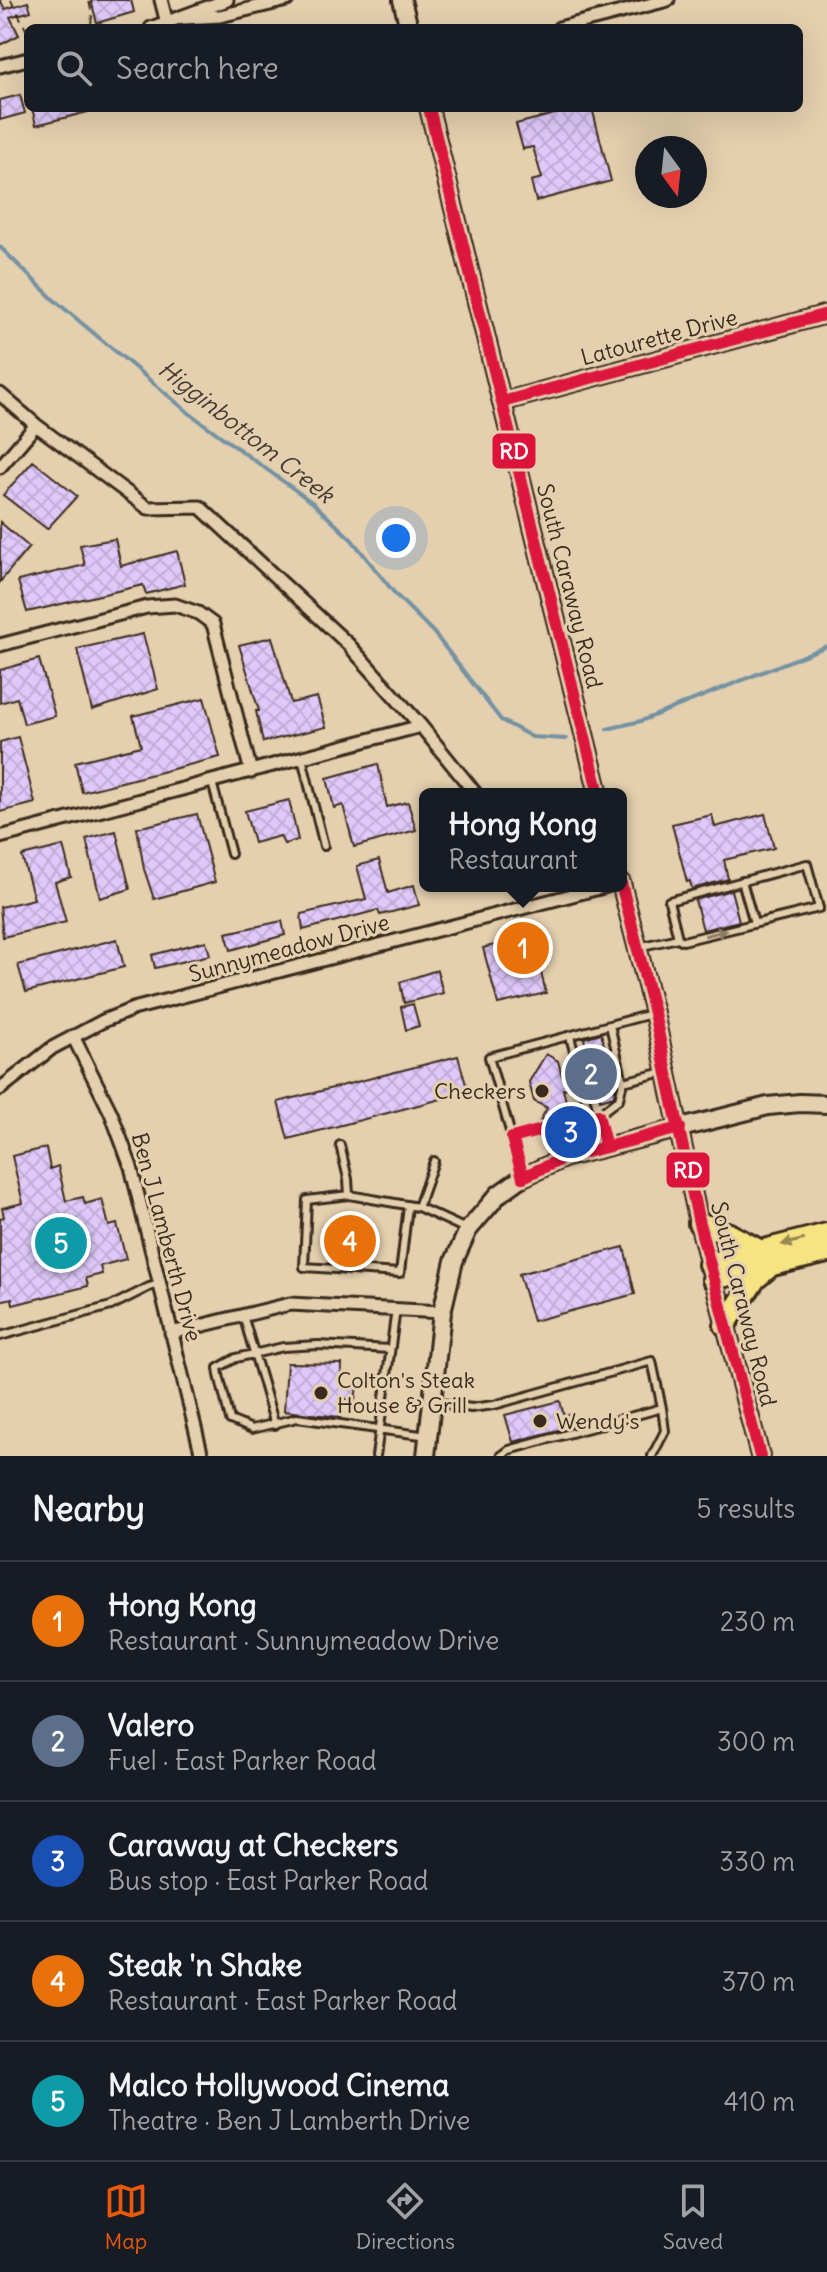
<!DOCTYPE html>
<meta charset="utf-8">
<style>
body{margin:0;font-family:Delius,sans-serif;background:#20242c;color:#f1f3f6}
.compass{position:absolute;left:635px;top:136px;width:72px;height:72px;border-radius:50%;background:#171b24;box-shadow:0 8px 32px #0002;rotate:165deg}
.you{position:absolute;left:396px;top:538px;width:28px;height:28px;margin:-20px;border:6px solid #fff;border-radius:50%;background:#1a73e8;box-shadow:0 0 0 12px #1a73e833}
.badge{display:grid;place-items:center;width:52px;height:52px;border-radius:50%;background:#ea580c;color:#fff;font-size:26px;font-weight:700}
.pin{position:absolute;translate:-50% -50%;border:4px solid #fff;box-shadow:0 2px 8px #0006}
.popup{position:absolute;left:419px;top:788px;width:208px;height:104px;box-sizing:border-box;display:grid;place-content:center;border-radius:12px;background:#171b24;filter:drop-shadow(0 2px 6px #0005);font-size:26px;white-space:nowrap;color:#9ea1a6}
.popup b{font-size:30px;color:#f1f3f6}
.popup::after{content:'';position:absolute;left:50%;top:100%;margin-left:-16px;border:16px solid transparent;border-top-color:#171b24}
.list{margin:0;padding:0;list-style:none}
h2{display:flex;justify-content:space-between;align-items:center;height:104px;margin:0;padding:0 32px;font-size:34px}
h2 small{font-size:26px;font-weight:400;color:#9ea1a6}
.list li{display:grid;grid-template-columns:52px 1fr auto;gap:24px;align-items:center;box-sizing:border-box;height:120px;padding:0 32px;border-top:2px solid #363941}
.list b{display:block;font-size:30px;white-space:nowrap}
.list p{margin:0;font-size:26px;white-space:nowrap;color:#9ea1a6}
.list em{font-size:26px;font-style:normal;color:#9ea1a6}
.icon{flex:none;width:44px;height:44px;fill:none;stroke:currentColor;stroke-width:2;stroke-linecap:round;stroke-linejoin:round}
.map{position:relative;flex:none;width:827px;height:1456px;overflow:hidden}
.search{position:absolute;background:#171b24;box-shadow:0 8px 32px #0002;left:24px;right:24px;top:24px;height:88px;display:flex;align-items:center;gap:20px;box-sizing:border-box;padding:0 28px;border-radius:12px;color:#9ea1a6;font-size:30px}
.sheet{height:704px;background:#171b24}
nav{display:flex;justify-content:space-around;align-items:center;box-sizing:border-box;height:112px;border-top:2px solid #363941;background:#171b24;font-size:22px;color:#9ea1a6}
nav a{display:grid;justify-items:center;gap:4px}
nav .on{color:#ea580c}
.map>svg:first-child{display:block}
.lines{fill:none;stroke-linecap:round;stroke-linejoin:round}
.stream{stroke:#7592a3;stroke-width:4}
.building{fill:url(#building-cross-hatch);stroke:#3b2a1e;stroke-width:2}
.lane-casing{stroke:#3b2a1e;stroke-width:12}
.street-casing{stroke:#3b2a1e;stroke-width:17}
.secondary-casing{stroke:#3b2a1e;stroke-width:22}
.highway-casing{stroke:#3b2a1e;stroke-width:26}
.path{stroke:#3b2a1e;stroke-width:2;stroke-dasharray:8 6;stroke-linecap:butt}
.lane{stroke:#e4cfae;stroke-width:6}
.street{stroke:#e4cfae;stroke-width:11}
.secondary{stroke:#e4cfae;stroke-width:16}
.highway{stroke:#f6e381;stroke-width:20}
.bus-1-casing{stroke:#e4cfae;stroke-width:18}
.bus-1{stroke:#dc143c;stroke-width:12}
.oneway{fill:#907c66}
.oneway2{fill:#988650}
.poi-dot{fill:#3b2a1e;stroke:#e4cfae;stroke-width:3}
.labels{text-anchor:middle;stroke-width:6;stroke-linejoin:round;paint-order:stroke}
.street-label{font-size:22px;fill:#3b2a1e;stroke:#e4cfae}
.poi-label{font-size:22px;fill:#3b2a1e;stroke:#e4cfae;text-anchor:start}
.water-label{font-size:24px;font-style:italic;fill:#453b34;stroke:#e4cfae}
.line-badge{stroke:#e4cfae;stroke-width:3}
.badge-label{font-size:22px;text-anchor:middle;font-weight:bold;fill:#fff}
</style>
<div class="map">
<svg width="827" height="1456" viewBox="0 0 827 1456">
<defs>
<pattern id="building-cross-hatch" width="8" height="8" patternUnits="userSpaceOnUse" patternTransform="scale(2)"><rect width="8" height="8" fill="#dfc9fa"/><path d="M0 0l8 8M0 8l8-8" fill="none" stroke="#c0add6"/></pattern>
</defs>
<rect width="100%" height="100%" fill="#e4cfae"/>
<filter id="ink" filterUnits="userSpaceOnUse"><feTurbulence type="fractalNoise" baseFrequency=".0125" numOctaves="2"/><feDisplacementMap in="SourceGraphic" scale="16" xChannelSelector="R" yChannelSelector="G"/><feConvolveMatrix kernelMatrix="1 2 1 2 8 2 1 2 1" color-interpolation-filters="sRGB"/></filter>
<g filter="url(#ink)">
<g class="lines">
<!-- stream -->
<path class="stream" d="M0,247L53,299L189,413L313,503L352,540L396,595L434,633L501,720L532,737L566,739
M607,729L641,721L827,646"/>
</g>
<!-- building -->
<path class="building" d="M0,0L5,9L28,2L31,11L10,17L19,35L0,45Z
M91,0H131L134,12L97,23Z
M20,95L25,113L0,120V100Z
M32,108H88V112L36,125Z
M578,108H592L611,181L536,201L531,181L542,178L533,147L523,149L516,124Z
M33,461L77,496L47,529L3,495Z
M0,522L29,547L0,582Z
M115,539L121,566L177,551L185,584L146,594L143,585L27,612L18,581L85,565L80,545Z
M143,634L158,689L92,710L77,649Z
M272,637L291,703L317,697L326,727L263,742L256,711H259L239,645Z
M39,659L55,716L24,724L17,698L0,703V670Z
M204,698L220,757L82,792L75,762L141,746L133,716Z
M18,737L35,803L0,812V742Z
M378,764L387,807L408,802L416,830L354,847L343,805L334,808L327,778Z
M289,800L298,840L284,844L280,836L254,843L245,811Z
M197,814L215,882L154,899L144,869L137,828Z
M765,814L774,848L724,860L728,879L692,889L690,881L687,882L672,824L712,815L715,827Z
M116,831L130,889L100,898L86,839Z
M63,846L71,877L55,882L66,922L3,937L0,907L34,899L22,856Z
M379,860L388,893L414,885L419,905L380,915L378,910L303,930L301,914L366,899L357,866Z
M731,890L739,921L703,930L695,900Z
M282,921L285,935L231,950L226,933Z
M532,935L546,993L498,1004L483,948Z
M117,939L124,967L26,992L18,965Z
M206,941L210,955L155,968L152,955Z
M437,970L443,993L404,1003L400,982Z
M413,1004L419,1026L406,1030L401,1007Z
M601,1033L615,1088L614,1096L600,1100L598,1090L602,1086L601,1080L580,1078L576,1086L563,1089L567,1105L561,1116L554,1112L538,1125L547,1108L534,1101L529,1082L546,1054L558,1061L562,1076L573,1073L577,1077L581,1078L597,1067L595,1061L589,1060L593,1052L586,1047L584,1038Z
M458,1056L468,1092L288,1139L278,1102Z
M46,1148L50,1169L58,1166L66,1201L83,1197L85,1204L102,1199L109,1226L117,1224L126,1259L100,1266L102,1274L86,1278L88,1286L13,1305L12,1298L0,1301V1218L4,1217L2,1208L23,1203L12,1156Z
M328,1227L371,1229L372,1253L327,1250Z
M624,1247L635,1294L533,1321L519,1274Z
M287,1363L342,1364L341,1384L357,1387L355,1400L342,1399L340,1417L284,1411Z
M560,1401L564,1416L571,1414L573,1426L513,1442L505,1415Z"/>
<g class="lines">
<!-- lane casing -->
<g class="lane-casing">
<path id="lane" d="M302,758L324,846
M212,782L231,854
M742,881L754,923
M638,947L678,938L669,901L807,864L819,908L683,941L678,938
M610,1025L623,1082L664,1072
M570,1036L579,1072
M575,1056L587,1053
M578,1069L591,1066
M582,1084L590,1117
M583,1088L596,1084
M598,1115L605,1146
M512,1138L598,1115L619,1099L623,1082
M340,1145L348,1179L349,1195
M522,1174L489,1057L651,1014
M408,1206L400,1273L304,1267L307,1200L349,1195L418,1207L468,1230
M418,1207L434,1161
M243,1315L275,1425
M0,1336L111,1306L149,1287L159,1284
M390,1349L318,1345L283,1347L236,1358L218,1368L219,1375L230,1420L252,1429L297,1418L428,1436
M435,1402L471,1408L494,1405L652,1361L662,1408L509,1450L501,1456
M376,1456L396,1309
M652,1456L665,1431L662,1408"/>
</g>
<!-- street casing -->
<g class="street-casing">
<path id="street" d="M161,0L167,23
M184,18L220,16L287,0
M151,28L227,0
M559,28L668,0
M0,66L28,59
M0,394L36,425L148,508L200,507L348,644L421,726L476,794
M0,467L36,425
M0,645L147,607L175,605L198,613L213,624L251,772
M0,837L421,726
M73,1036L111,1113L131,1167L202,1456
M0,1089L52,1048L103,1021L133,1009L607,886
M171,1333L290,1304L442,1312"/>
</g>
<!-- secondary casing -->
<g class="secondary-casing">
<path id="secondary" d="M402,0L409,28
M429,108L599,794
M502,402L827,314
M621,883L654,1013L699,1223L760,1456
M426,1456L442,1312L454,1261L468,1230L499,1194L523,1177L566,1157L768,1106L800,1103L827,1104"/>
</g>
<!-- highway casing -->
<g class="highway-casing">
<path id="highway" d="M699,1223L729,1234L759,1250
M709,1264L827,1234
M713,1279L827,1252
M725,1325L755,1279L768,1268"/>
</g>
<!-- path -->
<path class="path" d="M11,0L28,33
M79,28L91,25L92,15L89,0"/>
<!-- lane -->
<use href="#lane" class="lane"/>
<!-- street -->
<use href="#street" class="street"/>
<!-- secondary -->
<use href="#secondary" class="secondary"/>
<!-- highway -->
<use href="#highway" class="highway"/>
<!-- bus-1 casing -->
<g class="bus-1-casing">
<path id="bus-1" d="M429,108L599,794
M502,402L827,314
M621,883L654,1013L699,1223L760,1456
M598,1115L606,1147L566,1157L523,1177L512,1138Z
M606,1147L680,1128"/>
</g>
<!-- bus-1 -->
<use href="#bus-1" class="bus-1"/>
</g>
<!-- one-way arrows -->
<defs><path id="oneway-solid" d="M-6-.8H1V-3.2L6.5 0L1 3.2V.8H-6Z" transform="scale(2)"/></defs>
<use class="oneway" href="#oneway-solid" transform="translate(716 933) rotate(-14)"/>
<use class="oneway2" href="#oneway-solid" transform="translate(793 1242) rotate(167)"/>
</g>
<!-- markers -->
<g class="poi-dot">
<circle cx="542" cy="1091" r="8"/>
<circle cx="321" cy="1393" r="8"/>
<circle cx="540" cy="1421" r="8"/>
</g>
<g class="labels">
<!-- street labels -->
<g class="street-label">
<text transform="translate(659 337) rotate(-15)" y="8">Latourette Drive</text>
<text transform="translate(570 586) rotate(76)" y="8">South Caraway Road</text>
<text transform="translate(289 948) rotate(-15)" y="8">Sunnymeadow Drive</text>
<text transform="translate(167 1237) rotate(75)" y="8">Ben J Lamberth Drive</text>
<text transform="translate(744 1304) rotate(76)" y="8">South Caraway Road</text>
</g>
<!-- poi labels -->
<g class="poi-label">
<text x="526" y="1099" text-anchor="end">Checkers</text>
<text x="337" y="1388">Colton's Steak<tspan x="337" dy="25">House &amp; Grill</tspan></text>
<text x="556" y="1429">Wendy's</text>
</g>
<!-- water labels -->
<g class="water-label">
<text transform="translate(246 432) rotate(38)" y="8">Higginbottom Creek</text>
</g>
</g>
<g class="line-badge">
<rect x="491" y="432" width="46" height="38" rx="8" fill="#dc143c"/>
<rect x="665" y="1151" width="46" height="38" rx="8" fill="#dc143c"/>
</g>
<g class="badge-label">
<text x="514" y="459">RD</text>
<text x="688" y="1178">RD</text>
</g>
</svg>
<svg class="compass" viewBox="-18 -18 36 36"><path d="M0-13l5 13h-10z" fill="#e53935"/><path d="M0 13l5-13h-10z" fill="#9ea1a6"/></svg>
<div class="you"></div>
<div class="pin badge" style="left:523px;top:948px;background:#e8710a">1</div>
<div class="popup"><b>Hong Kong</b>Restaurant</div>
<div class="pin badge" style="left:591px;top:1074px;background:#5c6f8a">2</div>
<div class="pin badge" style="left:571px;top:1132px;background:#1a4fb4">3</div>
<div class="pin badge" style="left:350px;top:1241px;background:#e8710a">4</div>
<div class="pin badge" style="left:61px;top:1243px;background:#0f9aa8">5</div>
<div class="search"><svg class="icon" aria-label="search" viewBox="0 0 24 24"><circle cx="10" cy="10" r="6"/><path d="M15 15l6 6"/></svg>Search here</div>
</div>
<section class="sheet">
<h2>Nearby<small>5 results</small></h2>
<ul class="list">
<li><span class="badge" style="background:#e8710a">1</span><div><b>Hong Kong</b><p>Restaurant · Sunnymeadow Drive</p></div><em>230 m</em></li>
<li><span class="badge" style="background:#5c6f8a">2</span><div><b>Valero</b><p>Fuel · East Parker Road</p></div><em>300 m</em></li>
<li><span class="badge" style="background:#1a4fb4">3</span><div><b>Caraway at Checkers</b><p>Bus stop · East Parker Road</p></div><em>330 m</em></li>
<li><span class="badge" style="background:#e8710a">4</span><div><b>Steak 'n Shake</b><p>Restaurant · East Parker Road</p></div><em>370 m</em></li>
<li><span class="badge" style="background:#0f9aa8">5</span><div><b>Malco Hollywood Cinema</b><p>Theatre · Ben J Lamberth Drive</p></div><em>410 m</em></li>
</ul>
</section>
<nav>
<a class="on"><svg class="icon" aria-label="map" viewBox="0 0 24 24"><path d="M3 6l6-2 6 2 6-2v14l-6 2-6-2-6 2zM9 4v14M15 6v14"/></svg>Map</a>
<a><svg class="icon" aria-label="directions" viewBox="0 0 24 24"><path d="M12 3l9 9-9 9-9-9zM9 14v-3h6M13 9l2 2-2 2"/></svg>Directions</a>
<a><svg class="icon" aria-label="saved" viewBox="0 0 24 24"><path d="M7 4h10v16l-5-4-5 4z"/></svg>Saved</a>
</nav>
